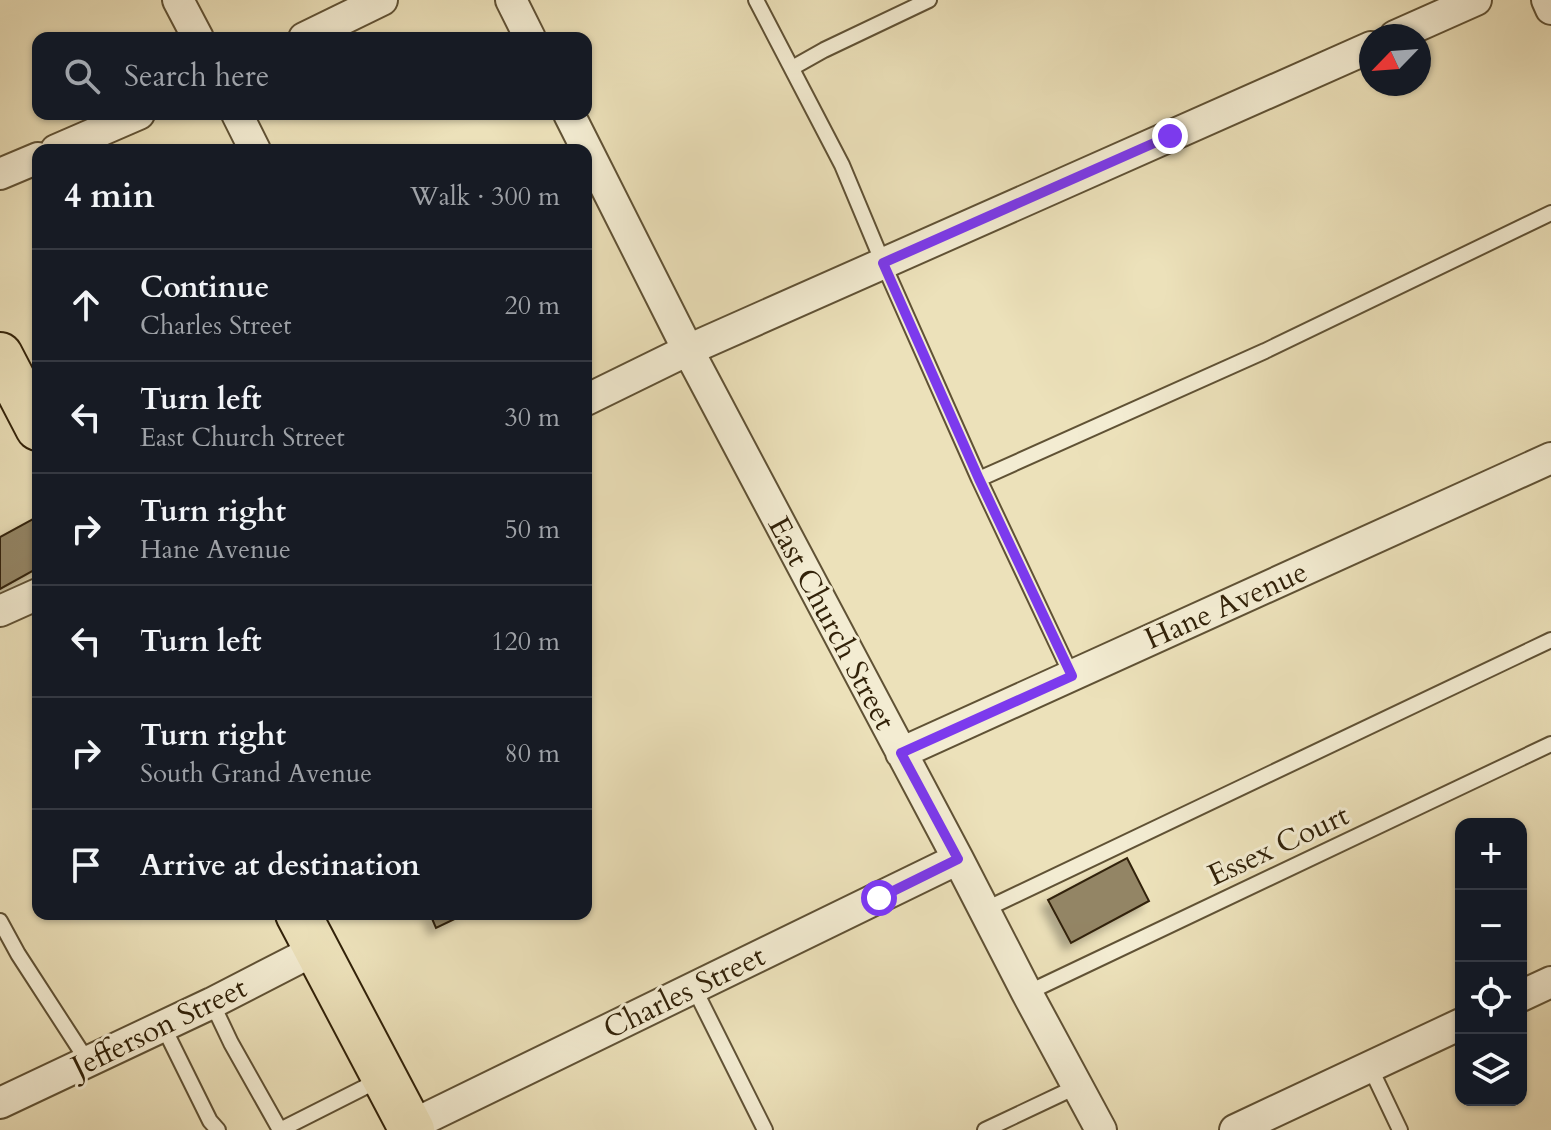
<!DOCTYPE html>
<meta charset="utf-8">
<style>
body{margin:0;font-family:Cardo,serif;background:#20242c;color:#f1f3f6}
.controls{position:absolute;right:24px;bottom:24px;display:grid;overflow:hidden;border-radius:16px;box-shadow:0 2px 6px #0004}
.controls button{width:72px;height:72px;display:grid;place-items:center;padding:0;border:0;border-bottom:2px solid #363941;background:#171b24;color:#f1f3f6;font:40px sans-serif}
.compass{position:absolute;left:1359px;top:24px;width:72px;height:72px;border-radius:50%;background:#171b24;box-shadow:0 2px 6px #0004;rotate:245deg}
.stop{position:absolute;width:24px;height:24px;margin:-18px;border:6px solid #7c3aed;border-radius:50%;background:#fff}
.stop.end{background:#7c3aed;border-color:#fff;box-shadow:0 2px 8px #0008}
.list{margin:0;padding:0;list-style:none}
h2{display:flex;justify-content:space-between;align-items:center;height:104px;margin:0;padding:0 32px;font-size:34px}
h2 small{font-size:26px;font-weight:400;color:#9ea1a6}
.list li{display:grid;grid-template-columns:52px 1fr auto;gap:24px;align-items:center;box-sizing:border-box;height:112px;padding:0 32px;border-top:2px solid #363941}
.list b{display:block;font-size:30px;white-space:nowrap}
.list p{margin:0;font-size:26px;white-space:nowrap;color:#9ea1a6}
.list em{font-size:26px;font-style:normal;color:#9ea1a6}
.icon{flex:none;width:44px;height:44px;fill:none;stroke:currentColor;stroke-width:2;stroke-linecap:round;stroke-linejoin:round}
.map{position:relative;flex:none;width:1551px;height:1130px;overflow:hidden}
.search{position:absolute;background:#171b24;box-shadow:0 2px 6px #0004;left:32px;top:32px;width:560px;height:88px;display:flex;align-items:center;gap:20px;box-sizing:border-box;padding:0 28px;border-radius:16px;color:#9ea1a6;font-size:30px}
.panel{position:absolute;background:#171b24;box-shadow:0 2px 6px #0004;left:32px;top:144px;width:560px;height:776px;border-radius:16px}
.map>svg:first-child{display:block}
.building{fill:#938565;stroke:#322209;stroke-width:2;filter:url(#shadow)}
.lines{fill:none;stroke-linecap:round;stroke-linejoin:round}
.lane-casing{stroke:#605235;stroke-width:18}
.street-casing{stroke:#605235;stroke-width:34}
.primary-casing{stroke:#322209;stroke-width:48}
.lane{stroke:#f3ecd2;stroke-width:14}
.street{stroke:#f3ecd2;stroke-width:30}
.primary{stroke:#ece1ba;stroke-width:44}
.route{stroke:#7c3aed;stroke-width:10}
.labels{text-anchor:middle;stroke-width:6;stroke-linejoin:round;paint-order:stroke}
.street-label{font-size:30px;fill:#322209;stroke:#f3ecd2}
</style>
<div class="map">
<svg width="1551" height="1130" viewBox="0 0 1551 1130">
<defs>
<filter id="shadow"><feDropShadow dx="-7" dy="7" stdDeviation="4" flood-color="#0004"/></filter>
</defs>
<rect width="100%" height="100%" fill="#ece1ba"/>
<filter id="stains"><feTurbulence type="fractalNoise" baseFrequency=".0025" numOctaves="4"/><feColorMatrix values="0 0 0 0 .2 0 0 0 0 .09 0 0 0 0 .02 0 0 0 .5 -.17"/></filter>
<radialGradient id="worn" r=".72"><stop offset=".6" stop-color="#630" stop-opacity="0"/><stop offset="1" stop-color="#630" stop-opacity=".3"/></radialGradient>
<!-- building -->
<path class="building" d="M33,519L38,527V568L0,589V537Z
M1127,858L1149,901L1071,943L1048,900Z
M430,914H465L436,928Z"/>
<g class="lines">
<!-- lane casing -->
<g class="lane-casing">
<path id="lane" d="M756,0L842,165L883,263L979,479L1072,676
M792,68L824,50L929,0
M979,479L1265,351L1551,213
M984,910L1551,640
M0,921L18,954L88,1062
M694,988L765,1130
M1027,993L1551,744
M212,1003L231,1043L280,1130
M163,1026L210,1121L218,1130
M1370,1067L1400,1130
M280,1130L381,1079
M985,1130L1078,1086"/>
</g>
<!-- street casing -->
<g class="street-casing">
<path id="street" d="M178,0L198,38
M511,0L530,38
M1547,0L1551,9
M1395,36L1476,0
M304,38L382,0
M237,114L255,150
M569,114L688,350L958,859L1027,993L1101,1130
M56,150L139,114
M0,174L38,158
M586,400L688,350L1371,47
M0,611L38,594
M901,753L1551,458
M1521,996L1551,982
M0,1103L212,1003L317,949
M410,1126L958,859
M1235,1130L1461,1024"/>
</g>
<!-- primary casing -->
<g class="primary-casing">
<path id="primary" d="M0,355L38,428
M298,914L412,1130"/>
</g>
<!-- lane -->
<use href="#lane" class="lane"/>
<!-- street -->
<use href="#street" class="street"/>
<!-- primary -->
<use href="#primary" class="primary"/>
</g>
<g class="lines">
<!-- route -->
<path class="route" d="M879,898L958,859L901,753L1072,676L979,479L883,263L1170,136"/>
</g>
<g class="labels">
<!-- street labels -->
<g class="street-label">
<text transform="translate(1226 605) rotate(-24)" y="10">Hane Avenue</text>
<text transform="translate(832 623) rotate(62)" y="10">East Church Street</text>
<text transform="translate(1278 845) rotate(-25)" y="10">Essex Court</text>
<text transform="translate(684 992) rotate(-26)" y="10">Charles Street</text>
<text transform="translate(159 1027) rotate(-26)" y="10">Jefferson Street</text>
</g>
</g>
<rect width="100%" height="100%" filter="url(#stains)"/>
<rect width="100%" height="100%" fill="url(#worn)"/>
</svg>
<div class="controls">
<button>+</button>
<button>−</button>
<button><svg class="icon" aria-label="locate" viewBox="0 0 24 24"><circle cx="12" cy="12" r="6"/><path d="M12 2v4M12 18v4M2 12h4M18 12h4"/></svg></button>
<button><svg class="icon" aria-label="layers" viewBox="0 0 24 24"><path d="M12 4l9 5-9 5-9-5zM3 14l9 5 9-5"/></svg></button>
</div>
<svg class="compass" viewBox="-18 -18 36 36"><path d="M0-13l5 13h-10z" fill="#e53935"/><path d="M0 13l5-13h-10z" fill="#9ea1a6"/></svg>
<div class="stop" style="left:879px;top:898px"></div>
<div class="stop end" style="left:1170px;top:136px"></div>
<div class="search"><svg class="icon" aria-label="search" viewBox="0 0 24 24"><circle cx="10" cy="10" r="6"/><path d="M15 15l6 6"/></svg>Search here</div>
<section class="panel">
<h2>4 min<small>Walk · 300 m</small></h2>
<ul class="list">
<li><svg class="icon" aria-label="ahead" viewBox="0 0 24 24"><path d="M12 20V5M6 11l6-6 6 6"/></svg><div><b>Continue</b><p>Charles Street</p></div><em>20 m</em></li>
<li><svg class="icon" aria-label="left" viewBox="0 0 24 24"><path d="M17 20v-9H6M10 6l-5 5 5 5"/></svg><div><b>Turn left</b><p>East Church Street</p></div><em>30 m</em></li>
<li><svg class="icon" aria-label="right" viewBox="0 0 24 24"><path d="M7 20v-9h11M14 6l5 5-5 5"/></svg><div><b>Turn right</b><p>Hane Avenue</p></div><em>50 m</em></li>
<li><svg class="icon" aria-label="left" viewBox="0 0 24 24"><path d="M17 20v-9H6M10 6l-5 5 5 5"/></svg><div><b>Turn left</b></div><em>120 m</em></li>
<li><svg class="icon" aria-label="right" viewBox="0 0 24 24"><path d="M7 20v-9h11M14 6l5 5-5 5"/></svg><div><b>Turn right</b><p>South Grand Avenue</p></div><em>80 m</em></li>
<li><svg class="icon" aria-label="arrive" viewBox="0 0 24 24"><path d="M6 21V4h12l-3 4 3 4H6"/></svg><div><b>Arrive at destination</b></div></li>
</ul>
</section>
</div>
